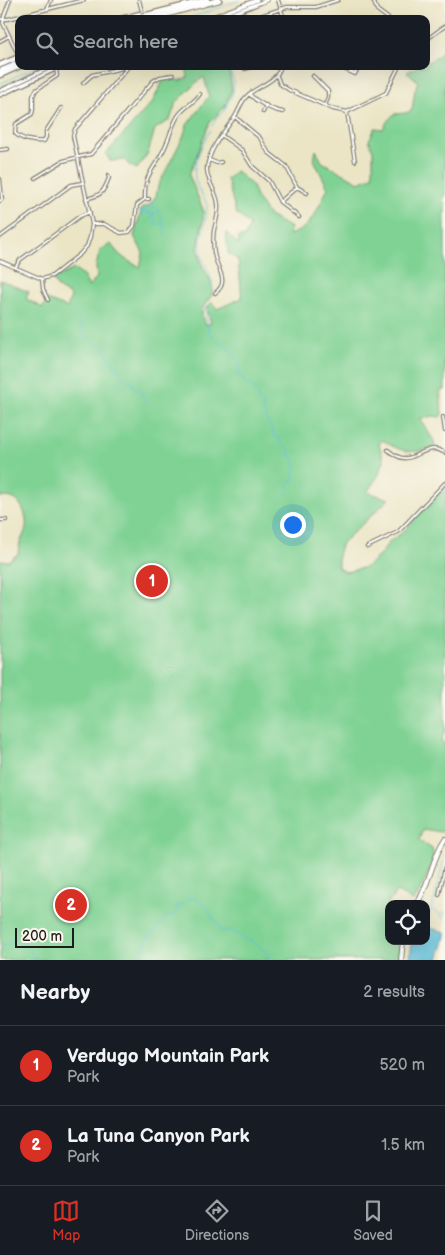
<!DOCTYPE html>
<style>
body{margin:0;font-family:"Balsamiq Sans",sans-serif;background:#20242c;color:#f1f3f6}
.controls{position:absolute;right:15px;bottom:15px;display:grid;overflow:hidden;border-radius:10px;box-shadow:0 5px 20px #0002}
.controls button{width:45px;height:45px;display:grid;place-items:center;padding:0;border:0;border-bottom:1px solid #363941;background:#171b24;color:#f1f3f6;font:25px sans-serif}
.scale{position:absolute;left:15px;bottom:12px;width:59px;box-sizing:border-box;padding-left:5px;border:2px solid #1c1c1c;border-top:0;font-size:14px;line-height:18px;white-space:nowrap;color:#1c1c1c;-webkit-text-stroke:4px #fbf7ec;paint-order:stroke}
.you{position:absolute;left:292px;top:524px;width:18px;height:18px;margin:-12px;border:4px solid #fff;border-radius:50%;background:#1a73e8;box-shadow:0 0 0 8px #1a73e833}
.badge{display:grid;place-items:center;width:32px;height:32px;border-radius:50%;background:#d93025;color:#fff;font-size:16px;font-weight:700}
.pin{position:absolute;translate:-50% -50%;border:2px solid #fff;box-shadow:0 1px 5px #0006}
.list{margin:0;padding:0;list-style:none}
h2{display:flex;justify-content:space-between;align-items:center;height:65px;margin:0;padding:0 20px;font-size:21px}
h2 small{font-size:16px;font-weight:400;color:#9ea1a6}
.list li{display:grid;grid-template-columns:32px 1fr auto;gap:15px;align-items:center;box-sizing:border-box;height:80px;padding:0 20px;border-top:1px solid #363941}
.list b{display:block;font-size:19px;white-space:nowrap}
.list p{margin:0;font-size:16px;white-space:nowrap;color:#9ea1a6}
.list em{font-size:16px;font-style:normal;color:#9ea1a6}
.icon{flex:none;width:28px;height:28px;fill:none;stroke:currentColor;stroke-width:2;stroke-linecap:round;stroke-linejoin:round}
.map{position:relative;flex:none;width:445px;height:960px;overflow:hidden}
.search{position:absolute;background:#171b24;box-shadow:0 5px 20px #0002;left:15px;right:15px;top:15px;height:55px;display:flex;align-items:center;gap:12px;box-sizing:border-box;padding:0 18px;border-radius:10px;color:#9ea1a6;font-size:19px}
.sheet{height:225px;background:#171b24}
nav{display:flex;justify-content:space-around;align-items:center;box-sizing:border-box;height:70px;border-top:1px solid #363941;background:#171b24;font-size:14px;color:#9ea1a6}
nav a{display:grid;justify-items:center;gap:2px}
nav .on{color:#d93025}
.map>svg:first-child{display:block}
.green{fill:#80d294;stroke:#4e7758}
.water{fill:#5dc0db;stroke:#3c6e7c}
.lines{fill:none;stroke-linecap:round;stroke-linejoin:round}
.stream{stroke:#5dc0db;stroke-width:1}
.street-casing{stroke:#848071;stroke-width:4.5}
.secondary-casing{stroke:#848071;stroke-width:5.5}
.primary-casing{stroke:#848071;stroke-width:6}
.highway-casing{stroke:#848071;stroke-width:7}
.street{stroke:#fff;stroke-width:2}
.secondary{stroke:#fff;stroke-width:3}
.primary{stroke:#fff;stroke-width:4}
.highway{stroke:#fff;stroke-width:4.5}
.highway-bridge-casing{stroke:#848071;stroke-width:7;stroke-linecap:butt}
.highway-bridge{stroke:#fff;stroke-width:4.5}
</style>
<div class="map">
<svg width="445" height="960" viewBox="0 0 445 960">
<rect width="100%" height="100%" fill="#fbf7ec"/>
<filter id="ink" filterUnits="userSpaceOnUse"><feTurbulence type="fractalNoise" baseFrequency=".02" numOctaves="2"/><feDisplacementMap in="SourceGraphic" scale="10" xChannelSelector="R" yChannelSelector="G"/><feConvolveMatrix kernelMatrix="1 2 1 2 8 2 1 2 1" color-interpolation-filters="sRGB"/></filter>
<filter id="wash" filterUnits="userSpaceOnUse"><feTurbulence type="fractalNoise" baseFrequency=".0096" numOctaves="4" result="noise"/><feDisplacementMap in="SourceGraphic" scale="20" xChannelSelector="R" yChannelSelector="G"/><feGaussianBlur stdDeviation="1.12" result="paint"/><feColorMatrix in="noise" values="0 0 0 0 0 0 0 0 0 0 0 0 0 0 0 0 0 1.4 0 .05"/><feComposite in="paint" operator="in"/></filter>
<g filter="url(#wash)">
<rect width="100%" height="100%" fill="#ebe5c6"/>
<!-- green -->
<path class="green" d="M445,49V197L442,201L445,203V390L440,391L442,414L440,417L433,416L420,419L434,441L435,446C414,455 401,453 383,440L379,444L384,461L378,476L367,492L389,499L342,543L338,555V568L346,572L366,567L379,556L389,542L403,532L445,485V731L441,742L445,744V830L441,832L423,829L419,840C422,843 429,846 432,849C437,857 420,895 413,901L397,892L394,893L393,898L388,902L389,941H400L398,960H0V560L8,561L18,554C19,541 23,538 26,528C28,518 22,501 12,498C8,497 4,497 0,497V280L29,292L26,299L43,308L47,300L67,308L71,296L58,288L53,279L74,269L84,277L89,287L97,277L96,266L100,250L111,244C119,256 127,261 140,267L143,253L134,236L142,208L150,205L156,196L158,186L183,137L187,125L209,96L204,77L197,82L176,103L170,120L155,129L148,153L137,169L129,165L124,160L110,161L106,154L153,101L163,81L170,77L180,81L188,77L186,66H226L230,75L232,90L224,108L210,122L189,175L204,212L198,249L202,265L212,284V295L203,307L202,312V317L206,325L211,323L207,308L212,302L217,309L242,298L238,260L228,253L226,232L238,245L239,237H245L250,225L236,213L227,179L236,171L252,185L256,197L269,216L291,228L288,235C312,230 318,207 328,188L314,160L316,150L322,162L359,182L373,176V151L369,140L375,128L383,129L388,120L394,114L406,113L412,110L415,90L418,81L407,72L419,66H426V63L437,57Z"/>
<!-- water -->
<path class="water" d="M426,927L445,932C445,941 440,950 438,960H410L412,941H426Z"/>
<g class="lines">
<!-- stream -->
<path class="stream" d="M188,19L240,0
M0,84L38,66
M212,126L216,118L224,111L233,92L234,82L229,66
M210,130C202,148 189,166 197,185C199,192 206,199 207,206C208,219 198,237 201,253C204,265 213,277 213,290
M148,201C161,207 164,222 165,236
M137,211L148,212L152,215
M147,215L154,208
M153,215L156,222
M143,216L144,210L150,206
M149,221L154,213H157
M154,223L162,224
M207,306L205,309L209,332L216,341L229,349L238,362L240,371L237,375L242,377L246,384L251,385L252,388C256,390 259,397 259,401L263,403V413L265,414C266,423 274,428 274,437L279,438L280,442L289,450L290,456L293,457L296,469L293,475L295,478L288,486L289,490L284,495
M76,321L83,327V334L85,337L104,348L108,357L112,360L113,363L119,369L121,376L129,381L132,380L134,387L139,389L146,402
M426,908H429
M433,910L445,919
M442,913L445,914
M426,930L445,856
M0,946L2,947L8,943L10,945L13,939L27,945L36,960
M137,960L145,947L147,938C156,933 160,922 169,915L173,916L177,914L176,907L191,898C206,899 212,920 222,931C234,927 238,938 249,941L251,940L267,953L270,960"/>
</g>
</g>
<g filter="url(#ink)">
<g class="lines">
<!-- street casing -->
<g class="street-casing">
<path id="street" d="M10,0L4,16L3,23L17,52
M139,0L144,19
M278,0L284,19
M373,0L377,10L389,19
M47,9L51,0
M0,19H8L84,0
M251,19L287,7H316L338,0
M426,40L445,26
M0,41L9,36
M56,66L57,76L36,90L33,96V110L32,114L16,124L15,133C21,140 35,142 44,141L46,137V131L61,108
M337,66L355,74L359,66
M245,69L255,66
M277,76L280,84L289,90L333,109L347,112L386,93L399,66
M313,76L328,91V98L325,105
M83,83L92,75L127,67
M249,94C257,102 271,110 283,112
M263,112L266,105
M347,112L355,161
M235,117L260,138L268,152L286,166L297,187L307,193
M221,135L242,150L252,166L269,181L280,202L299,217
M0,150L8,149
M209,160L217,163L221,162
M35,178L63,161L91,154L153,81L160,77L173,75
M0,179L2,199L0,201
M86,199C102,195 103,193 109,178L108,175
M145,199C144,176 152,171 162,153C169,141 171,127 178,116C184,107 194,103 200,94
M280,202L297,187
M92,224H104L121,233L129,232L134,226L137,205L145,199H149
M0,237L71,185L82,183
M0,261L42,279L43,289L48,300
M15,268L20,260L80,216L90,212
M42,279L52,276L80,254L87,246L90,237L92,224L73,136L75,129L129,66
M215,293C231,282 216,268 214,253C213,245 213,237 214,230C216,221 219,213 218,204C217,191 206,181 207,168C209,149 224,132 234,118C239,111 241,101 248,95C259,85 277,82 281,66
M443,417L445,431
M388,450C409,468 415,451 433,449C437,449 442,451 445,453
M0,520H6
M367,547L398,532L445,483
M439,895L445,867"/>
</g>
<!-- secondary casing -->
<g class="secondary-casing">
<path id="secondary" d="M207,19L257,0
M218,19L267,0
M0,91L53,66
M0,95L62,66"/>
</g>
<!-- primary casing -->
<g class="primary-casing">
<path id="primary" d="M417,904C430,883 432,858 445,839
M401,960L403,941"/>
</g>
<!-- highway casing -->
<g class="highway-casing">
<path id="highway" d="M147,15L207,0
M121,19L140,14
M140,19L141,18
M150,19L219,0
M0,65L19,57
M0,71L19,63
M0,75L20,66"/>
</g>
<!-- street -->
<use href="#street" class="street"/>
<!-- secondary -->
<use href="#secondary" class="secondary"/>
<!-- primary -->
<use href="#primary" class="primary"/>
<!-- highway -->
<use href="#highway" class="highway"/>
<!-- highway-bridge casing -->
<g class="highway-bridge-casing">
<path id="highway-bridge" d="M141,16L147,15"/>
</g>
<!-- highway-bridge -->
<use href="#highway-bridge" class="highway-bridge"/>
</g>
</g>
</svg>
<div class="controls">
<button><svg class="icon" aria-label="locate" viewBox="0 0 24 24"><circle cx="12" cy="12" r="6"/><path d="M12 2v4M12 18v4M2 12h4M18 12h4"/></svg></button>
</div>
<div class="scale">200 m</div>
<div class="you"></div>
<div class="pin badge" style="left:152px;top:581px">1</div>
<div class="pin badge" style="left:71px;top:905px">2</div>
<div class="search"><svg class="icon" aria-label="search" viewBox="0 0 24 24"><circle cx="10" cy="10" r="6"/><path d="M15 15l6 6"/></svg>Search here</div>
</div>
<section class="sheet">
<h2>Nearby<small>2 results</small></h2>
<ul class="list">
<li><span class="badge">1</span><div><b>Verdugo Mountain Park</b><p>Park</p></div><em>520 m</em></li>
<li><span class="badge">2</span><div><b>La Tuna Canyon Park</b><p>Park</p></div><em>1.5 km</em></li>
</ul>
</section>
<nav>
<a class="on"><svg class="icon" aria-label="map" viewBox="0 0 24 24"><path d="M3 6l6-2 6 2 6-2v14l-6 2-6-2-6 2zM9 4v14M15 6v14"/></svg>Map</a>
<a><svg class="icon" aria-label="directions" viewBox="0 0 24 24"><path d="M12 3l9 9-9 9-9-9zM9 14v-3h6M13 9l2 2-2 2"/></svg>Directions</a>
<a><svg class="icon" aria-label="saved" viewBox="0 0 24 24"><path d="M7 4h10v16l-5-4-5 4z"/></svg>Saved</a>
</nav>
